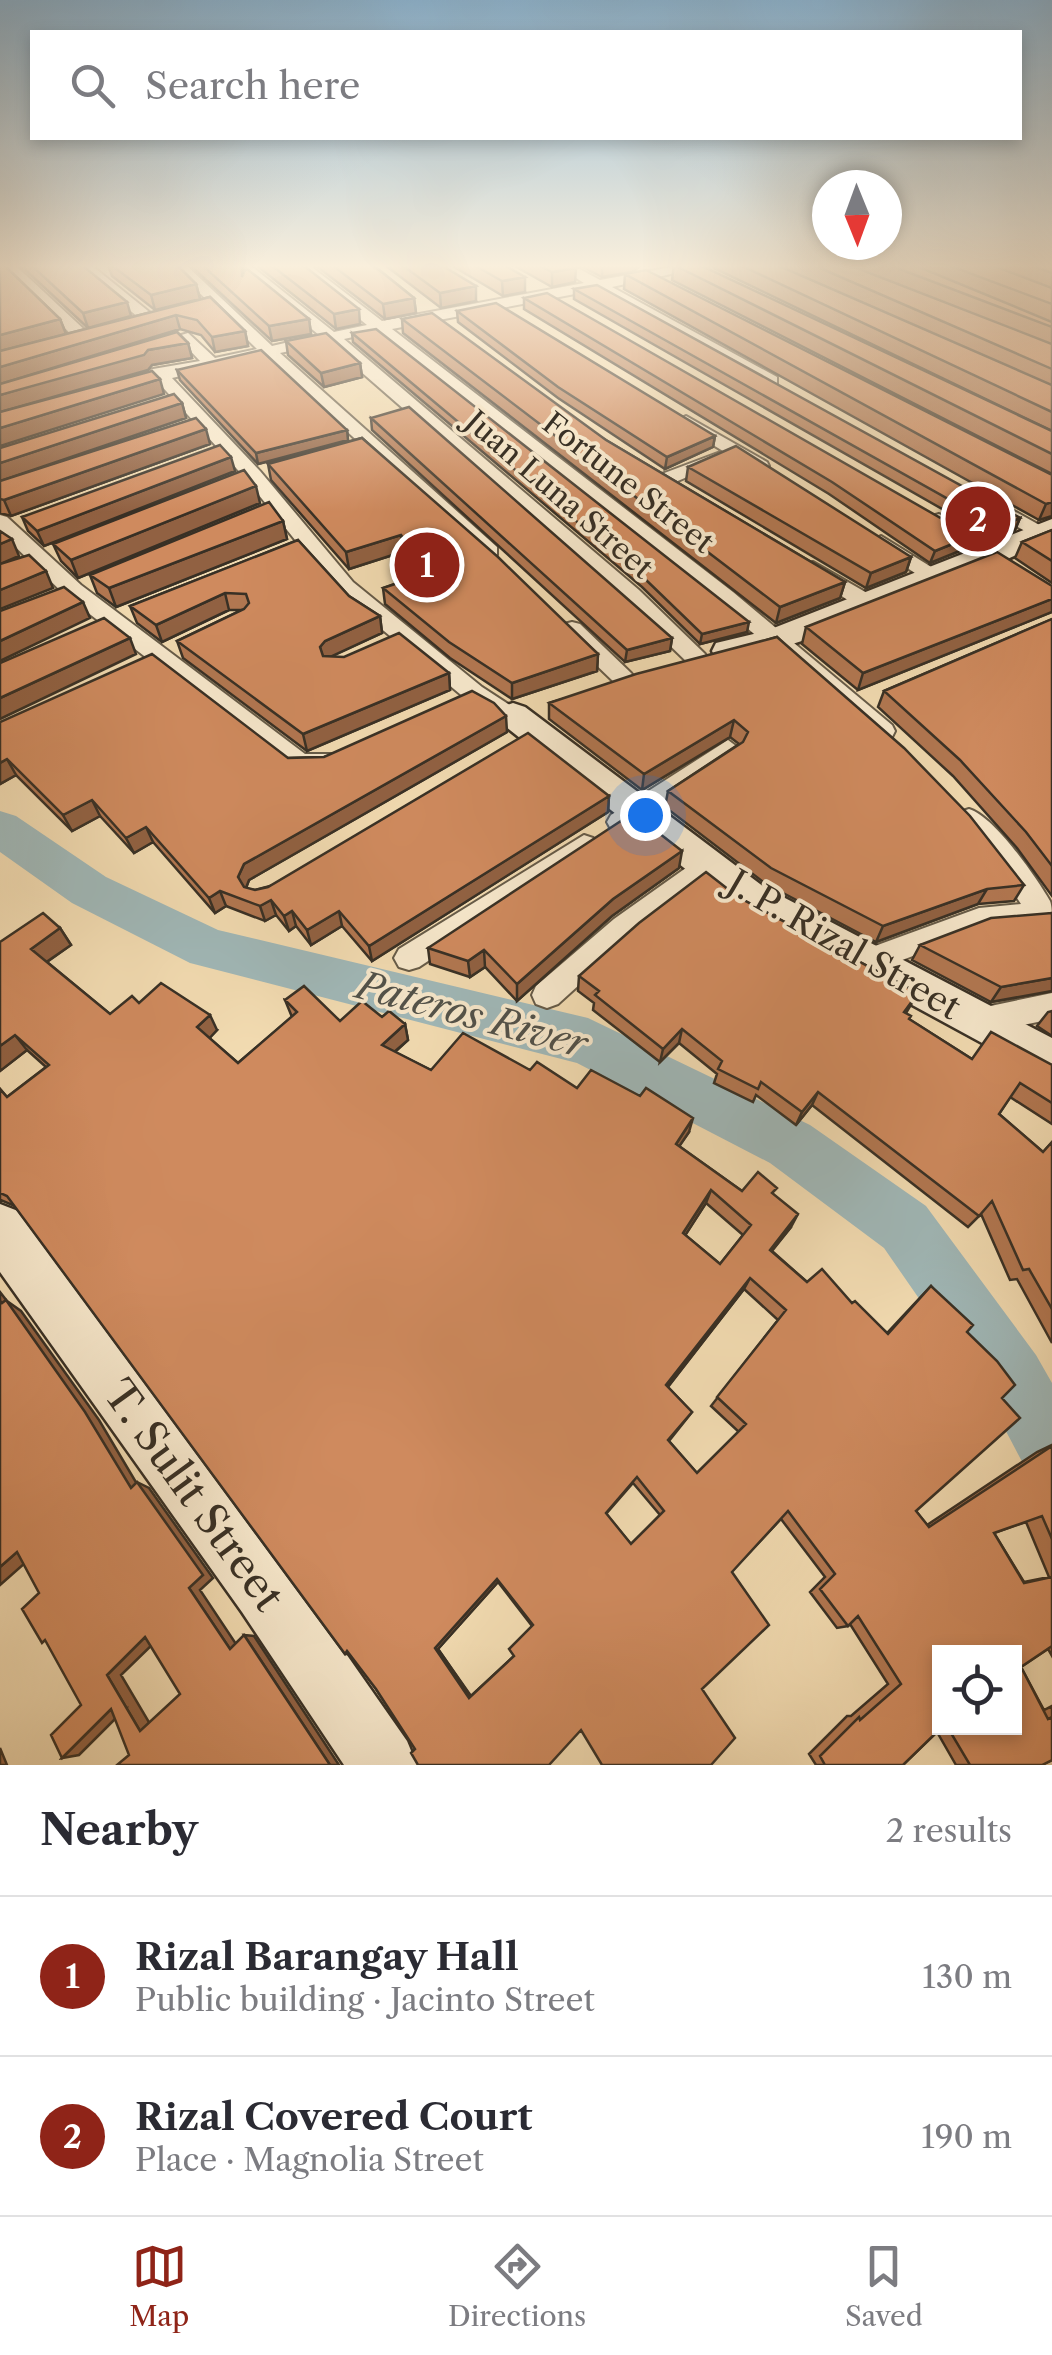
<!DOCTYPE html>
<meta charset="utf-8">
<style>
body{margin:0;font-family:"Libre Caslon Text",serif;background:#f2f2f3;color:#2b2b33}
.controls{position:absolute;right:30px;bottom:30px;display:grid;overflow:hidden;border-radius:0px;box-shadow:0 5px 15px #0003}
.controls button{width:90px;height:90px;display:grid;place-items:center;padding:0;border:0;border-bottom:2px solid #e1e1e2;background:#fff;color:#2b2b33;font:50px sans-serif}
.compass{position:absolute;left:812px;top:170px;width:90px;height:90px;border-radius:50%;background:#fff;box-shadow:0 5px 15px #0003;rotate:179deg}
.you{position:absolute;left:645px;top:815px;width:35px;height:35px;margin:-25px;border:8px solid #fff;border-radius:50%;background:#1a73e8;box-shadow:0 0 0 15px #1a73e833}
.badge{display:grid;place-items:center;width:65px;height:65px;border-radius:50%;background:#8f2418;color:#fff;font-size:32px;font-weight:700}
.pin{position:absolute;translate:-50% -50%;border:5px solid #fff;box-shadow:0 2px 10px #0006}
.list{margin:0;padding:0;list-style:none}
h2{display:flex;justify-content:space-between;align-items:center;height:130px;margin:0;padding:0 40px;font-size:42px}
h2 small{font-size:32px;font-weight:400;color:#7c7c81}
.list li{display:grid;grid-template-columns:65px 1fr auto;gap:30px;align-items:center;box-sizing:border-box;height:160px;padding:0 40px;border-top:2px solid #e1e1e2}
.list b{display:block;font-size:38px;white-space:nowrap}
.list p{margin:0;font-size:32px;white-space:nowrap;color:#7c7c81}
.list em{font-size:32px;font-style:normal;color:#7c7c81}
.icon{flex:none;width:55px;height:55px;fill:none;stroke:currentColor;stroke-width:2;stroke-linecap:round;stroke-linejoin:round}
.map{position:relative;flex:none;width:1052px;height:1765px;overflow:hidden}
.search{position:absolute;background:#fff;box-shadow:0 5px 15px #0003;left:30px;right:30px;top:30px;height:110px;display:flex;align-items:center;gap:25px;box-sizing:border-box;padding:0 35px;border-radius:0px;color:#7c7c81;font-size:38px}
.sheet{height:450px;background:#fff}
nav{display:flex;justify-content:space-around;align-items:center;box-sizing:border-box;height:140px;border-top:2px solid #e1e1e2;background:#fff;font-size:28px;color:#7c7c81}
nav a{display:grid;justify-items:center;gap:5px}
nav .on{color:#8f2418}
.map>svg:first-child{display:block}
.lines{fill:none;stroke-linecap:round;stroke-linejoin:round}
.river{fill:#a0b8b8;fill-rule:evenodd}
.street-casing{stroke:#665b48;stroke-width:4}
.secondary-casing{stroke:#383025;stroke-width:5}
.street{fill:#f7e8cc;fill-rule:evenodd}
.secondary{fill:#f7e8cc;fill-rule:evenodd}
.wall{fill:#b27751;stroke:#383025;stroke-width:2.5;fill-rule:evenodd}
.shaded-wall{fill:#916142;stroke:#383025;stroke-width:2.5}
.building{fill:#cf8a5e;stroke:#383025;stroke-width:2.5;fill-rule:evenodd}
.labels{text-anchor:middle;stroke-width:8;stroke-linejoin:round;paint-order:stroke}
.far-street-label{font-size:30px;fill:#383025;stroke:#f7e8cc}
.street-label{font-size:35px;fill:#383025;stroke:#f7e8cc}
.water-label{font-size:38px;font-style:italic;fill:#52524a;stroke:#f7e8cc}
.near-street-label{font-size:42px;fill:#383025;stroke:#f7e8cc}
</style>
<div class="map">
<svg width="1052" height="1765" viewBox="0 0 1052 1765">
<rect width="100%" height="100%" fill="#f2dbb1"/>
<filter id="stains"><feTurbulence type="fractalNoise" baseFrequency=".002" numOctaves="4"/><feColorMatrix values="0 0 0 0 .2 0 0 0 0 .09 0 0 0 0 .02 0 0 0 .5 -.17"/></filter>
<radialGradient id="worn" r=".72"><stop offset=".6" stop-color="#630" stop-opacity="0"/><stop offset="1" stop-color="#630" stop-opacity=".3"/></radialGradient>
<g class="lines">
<!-- river -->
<path class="river" d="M0,811L16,816L106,877L218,930L588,1018L810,1125L926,1206L1036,1355L1052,1383V1483L1028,1473L990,1401L884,1248L770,1163L577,1063L190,963L72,903L0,852Z"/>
<!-- street casing -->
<g class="street-casing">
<path id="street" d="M0,265H15L89,334V340H77Z
M75,265H91L158,319L144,322Z
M171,265H186L272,346L319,335L234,265H250L334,332L367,325L293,265H309L382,321L584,283L555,265H572L600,280L683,265H712L612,287L777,377V385H765L596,290L392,329L733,592L892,725L895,731L892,737H874L717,602L376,332L344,339L639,590L705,654L708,659L705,664H689L623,600L328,343L280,353L497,547V555H483L265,357L172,378L260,471L353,582L482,687L525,715L513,723L466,699L337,592L246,479L157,381L121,389L113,384L153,369L200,361L184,344L144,350L142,347L188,333L215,358L257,349Z
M686,416L767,462L769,466L767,470H753L728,455L727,460L673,483H659V475L723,451L680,425L677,421Z
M987,496L1052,532V546L980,506L977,502Z
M939,514L1005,549L1008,553L998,559L991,557L932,524V516Z
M0,515L7,517L81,585L305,754H335L338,760L335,766L301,773L292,770L65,595L0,532Z
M881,536L941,573L945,577L941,581H927L874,546L871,542Z
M813,562L874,597L877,602L874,607H858L806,572L803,568L806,564Z
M572,622L580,624L631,673L635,678L631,683H615L564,634L561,629L564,624Z
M728,740L740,749L737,755L629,829H611L607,822L611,815Z
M969,809C995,817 1036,877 1050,901C1052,906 1052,915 1052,923L981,930L863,975L853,972L848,963L853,954L979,908L1021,904L994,864L956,819L960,812Z
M584,835L593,838L597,845L593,852L419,967L409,970L399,967L394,958L399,949Z
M707,853L717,857L721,864L717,871L634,935L558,1004L547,1008L536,1004L532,995L536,986L614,919Z
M1052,993V1019L976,1035L965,1031L961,1022L965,1013L976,1009Z"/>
</g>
<!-- secondary casing -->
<g class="secondary-casing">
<path id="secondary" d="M1052,519V539C1000,563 759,670 716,659L712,651L716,643L766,631Z
M513,703L525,707L764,887L1052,1038V1081L736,909L501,723L496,715L501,707Z
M0,1204L18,1211L286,1568L407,1741L417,1765H344L242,1612L0,1272Z"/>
</g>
<!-- street -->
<use href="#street" class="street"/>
<!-- secondary -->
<use href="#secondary" class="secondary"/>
</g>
<!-- wall -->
<path class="wall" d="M0,265H4L60,319L66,334L210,297L245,331L248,346L215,352L201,335L180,329L20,378L177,332L188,343L192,358L152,365L148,370L0,412Z
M20,265H82L131,316L88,328Z
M108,265H177L196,284L200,299L155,310L112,276Z
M190,265H242L244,274L309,319L311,334L272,341Z
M256,265H303L360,324L336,329Z
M315,265H373L414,298L416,313L385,319Z
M385,265H441L476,301L441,308Z
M451,265H504L525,292L503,296Z
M513,265H571L575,282L552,287Z
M579,265H650H641L632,272L602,277Z
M674,265L1052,431V474L672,280Z
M713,265H1052V431L714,268Z
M625,274L1052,475V516L1039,520L624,289Z
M574,289L1020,518L1015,530L993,538L574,299Z
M524,298L972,536L967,548L930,563L829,494L524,309Z
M457,311L715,436L713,447L665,469L558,398L458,322Z
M402,319L845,582L840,598L776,623L403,333Z
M352,333L747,632L700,644L642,587L353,342Z
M286,341L360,363L362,377L324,387L288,355Z
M177,370L347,430L348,440L258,464L180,380Z
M182,403L186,418L3,480L210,444L11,516L0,513V448Z
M371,418L672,638L670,651L625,662L372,430Z
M362,438L598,654L597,671L512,699L450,658L385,604L383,588L420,575L402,552L349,569L271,480L268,464Z
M688,467L911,557L906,572L866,588L686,481Z
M235,471L44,546L28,531L22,517Z
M260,503L78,578L61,561L53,544Z
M283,521L287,539L116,607L97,593L90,575Z
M1052,530V583L1015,558L1022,542Z
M298,540L349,596L380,616L382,633L331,656L449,673L450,690L307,751L183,658L177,641L242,610H229L162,642L137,623L130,606Z
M1052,586V612L858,690L802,644L806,627Z
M1052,619V896L1017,848L953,776L878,707L884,691Z
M777,637L1024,885L1014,901L978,904L876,942L766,884L665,807L668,791L739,744L730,737L642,790L549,719V703Z
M0,722L288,758L324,757L507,732L249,880L246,888L255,890L609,796L608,812L372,961L342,926L311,945L296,926L289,931L276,915L265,921L226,906L215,913L153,842L134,853L100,816L72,831L16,775L0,784Z
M679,868L612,916L517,1001L485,967L470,977L430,964L428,948Z
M738,897L918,993L906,1013L909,1019L972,1059L1052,1065V1124L1010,1097L999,1114L1043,1152L1052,1142V1343L1017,1279L1010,1280L981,1214L968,1227L812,1105L796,1125L756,1095L753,1102L714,1083L717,1074L679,1043L660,1062L593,1010L594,1003L578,991L579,976Z
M1052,913V991L991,1002L912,960L920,945Z
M60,928L71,945L47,962L110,1014L139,1003L217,1030L209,1038L238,1063L292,1017L285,1000L340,1021L382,1017L405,1024L408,1040L395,1052L431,1070H530L689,1132L679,1146L742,1191L773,1194L791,1227L772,1251L807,1282L852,1303L887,1333L931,1286L967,1332L1002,1398L916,1511L927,1525L1037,1452L1052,1445V1656L1048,1649L1021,1667L1044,1710L1052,1706V1760L1042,1765H956L937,1732L903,1765H816L809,1754L847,1716H851L888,1684L850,1624L848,1626L837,1628L810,1592L825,1577L781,1519L580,1731L415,1749L376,1689L350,1654H345L15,1206L1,1200L0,1202V1089L7,1097L46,1067L27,1050L0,1071ZM706,1203L743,1235L720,1264L685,1235ZM744,1289L778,1320L711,1406L739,1432L697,1473L669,1441L692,1412L668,1387ZM633,1483L660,1515L631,1544L606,1514ZM1026,1522L1049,1577L1024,1582L994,1533ZM498,1582L532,1626L514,1656L471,1696L438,1649ZM940,1652L1014,1728H940Z
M1052,1011V1036L1037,1026L1048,1012Z"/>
<!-- shaded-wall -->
<path class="shaded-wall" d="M602,265H641L632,272L602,277Z
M576,268L575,282L552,287V272Z
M525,277V292L503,296L502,281Z
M196,284L200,299L155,310L151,295Z
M476,286V301L441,308L440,293Z
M414,298L416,313L385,319L383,304Z
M127,302L131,316L88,328L83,313Z
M359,309L360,324L336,329L334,314Z
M176,315L180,329L0,384V367Z
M60,319L66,334L0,351V335Z
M309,319L311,334L272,341L269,326Z
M245,331L248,346L215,352L212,337Z
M188,343L192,358L152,365L148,370L0,412V395L148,350Z
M360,363L362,377L324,387L321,373Z
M160,379L164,394L0,446V428Z
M182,403L186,418L0,481V463Z
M206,429L210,444L11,516L4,500Z
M347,430L348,440L258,464L256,453Z
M715,436L713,447L665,469L667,457Z
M231,457L235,471L44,546L37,531Z
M256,486L260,503L78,578L71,560Z
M1052,502V516L1039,520L1046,504Z
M1020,518L1015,530L993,538L998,527Z
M283,521L287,539L116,607L109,588Z
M401,535L402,552L349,569L346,552Z
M972,536L967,548L930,563L935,551Z
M12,539L19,556L0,564V544Z
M911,557L906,572L866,588L871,573Z
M46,571L53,588L0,609V590Z
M845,582L840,598L776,623L780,607Z
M225,593L229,610L162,642L156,625Z
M1052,599V612L858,690L863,673Z
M83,602L90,618L0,661V641Z
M380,616L382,633L328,658L324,664L320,647L325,641Z
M749,622L747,632L700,644L702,634Z
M130,638L136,654L0,719V698Z
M672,638L670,651L625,662L627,650Z
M598,654L597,671L512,699V683Z
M449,673L450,690L307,751L303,734Z
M506,716L507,732L249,880L244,893L238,877L244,864Z
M734,720L730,737L642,790L644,774Z
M7,759L16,775L0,784V763Z
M609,796L608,812L372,961L369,946Z
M92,800L100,816L72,831L63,815Z
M146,827L153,842L134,853L126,838Z
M682,851L679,868L612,916L517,1001V984L613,899Z
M987,889L978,904L876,942L883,926Z
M220,891L226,906L215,913L209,898Z
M271,900L276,915L265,921L260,906Z
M292,911L296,926L289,931L284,916Z
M339,911L342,926L311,945L307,930Z
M60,928L71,945L42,965L31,949Z
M484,950L485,967L470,977L468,961Z
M1052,978V991L991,1002L1001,987Z
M210,1015L217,1030L205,1043L197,1027Z
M405,1024L408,1040L385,1060L382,1045Z
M682,1029L679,1043L660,1062L663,1049Z
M15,1035L27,1050L0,1071V1046Z
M818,1092L812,1105L796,1125L802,1112Z
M693,1118L689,1132L672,1157L676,1144Z
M711,1190L706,1203L679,1245L683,1233Z
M798,1214L791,1227L763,1261L770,1250Z
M750,1278L744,1289L662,1394L666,1385Z
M0,1292L7,1301L21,1311L99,1420L143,1494L131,1488L0,1301Z
M137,1482L149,1488L213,1578L200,1590L240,1650L230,1649L189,1588Z
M17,1552L33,1556L0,1585V1567Z
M497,1579L498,1582L438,1649L471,1697L469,1698L435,1648Z
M244,1635L254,1636L339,1765H330Z
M145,1637L158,1639L121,1675L153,1729L140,1731L107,1675Z
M126,1708L79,1755L62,1758L111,1709Z
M0,1748L7,1765H0Z"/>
<!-- building -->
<path class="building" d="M0,265H4L60,319L0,335Z
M31,265H82L127,302L83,313Z
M111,265H177L196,284L151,295Z
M202,265H242V277L246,268L309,319L269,326Z
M271,265H303L359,309L334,314Z
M332,265H373L414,298L383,304Z
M402,265H441L476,286L440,293Z
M474,265H504L525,277L502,281Z
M538,265H571L576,268L552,272Z
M674,265H700L1052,431V454Z
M740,265H777L1052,385V412Z
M813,265H849L1052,344V369Z
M889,265H914L1052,322V327Z
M948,265H991L1052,288V304Z
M1030,265H1052V273Z
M646,270L1052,475V502L1046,504L625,274Z
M597,285L1020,518L998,527L574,289Z
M547,293L972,536L935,551L832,482L524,298Z
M210,297L245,331L212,337L197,320L176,315L0,367V351Z
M496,303L715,436L667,457L558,387L457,311Z
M432,313L606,440L845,582L780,607L402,319Z
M376,329L749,622L702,634L643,577L352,333Z
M177,332L188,343L148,350L144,355L0,395V384Z
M326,333L360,363L321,373L286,341Z
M261,350L347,430L256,453L177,370Z
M152,371L160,379L0,428V412Z
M174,394L182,403L0,463V448Z
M409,407L672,638L627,650L371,418Z
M196,418L206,429L4,500L0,499V481Z
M362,438L498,557L598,654L512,683L449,642L383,588L428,573L401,535L346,552L268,464Z
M220,445L231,457L37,531L22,517Z
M736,446L911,557L871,573L688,467Z
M244,470L256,486L71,560L53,544Z
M269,502L283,521L109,588L90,575Z
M1052,530V561L1022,542Z
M0,531L12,539L0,544Z
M298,540L349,596L380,616L325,641L320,647L323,656L344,657L399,633L449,673L303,734L177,641L244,609L249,603L246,594L225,593L156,625L130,606Z
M997,552L1052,586V599L863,673L806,627Z
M29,555L46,571L0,590V564Z
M64,587L83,602L0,641V611Z
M104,618L130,638L0,698V663Z
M1052,619V866L1026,832L960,760L884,691Z
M777,637L904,748L970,816L1024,885L987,889L883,926L771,868L668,791L743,742L748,732L734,720L644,774L549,703L636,674Z
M152,654L288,758L324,757L472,691L494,703L506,716L244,864L238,877L244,887L255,890L268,887L528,733L609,796L369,946L339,911L307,930L292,911L284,916L271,900L260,906L220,891L209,898L146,827L126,838L92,800L63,815L7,759L0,763V722Z
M633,813L682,851L613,899L517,984L484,950L468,961L428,948Z
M706,872L738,897L918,993L904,1012L911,1016L909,1019L972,1059L991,1032L1052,1065V1103L1020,1083L999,1114L1043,1152L1052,1142V1309L1029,1269L1023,1270L992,1201L979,1216L818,1092L802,1112L761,1082L758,1089L718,1069L722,1061L682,1029L663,1049L595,995L599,991L579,976L639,923Z
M43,913L60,928L31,949L110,1014L132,996L139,1003L161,983L210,1015L197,1027L238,1063L297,1012L285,1000L304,986L340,1021L362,1001L382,1017L389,1011L405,1024L382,1045L431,1070L463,1033L530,1070L537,1062L577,1088L591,1070L640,1096L646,1088L693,1118L676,1144L742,1191L758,1172L777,1188L772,1193L798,1214L770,1250L807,1282L822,1269L852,1303L855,1301L888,1334L931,1286L973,1325L967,1332L997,1361L1015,1385L1002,1398L1020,1418L916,1511L929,1527L1052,1446V1539L1042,1516L994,1533L1024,1583L1052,1577V1646L1021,1667L1048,1719L1052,1717V1760L1042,1765H970L948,1728H1014V1652H940V1728H941L903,1765H825L820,1756L859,1717L860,1720L901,1684L858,1616L848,1626L820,1589L835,1574L788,1511L732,1572L769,1625L702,1689L735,1738L711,1765H602L581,1730L549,1765H418L411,1753L415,1749L376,1689L347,1651L345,1654L7,1196L0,1193V1089L7,1097L49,1065L15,1035L0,1046V942ZM711,1190L751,1225L720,1264L683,1233ZM750,1278L786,1310L717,1397L746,1424L697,1473L668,1440L692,1412L666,1385ZM637,1477L664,1511L631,1544L606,1513ZM497,1579L533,1625L509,1649L514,1656L469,1698L435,1648Z
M1052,913V978L1001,987L920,945L991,918Z
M6,1300L85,1412L131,1488L137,1482L203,1575L189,1588L230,1649L244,1635L330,1765H117L129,1755L111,1709L62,1758L51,1735L81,1705L45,1640L42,1643L22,1609L39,1593L17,1552L0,1567V1301L2,1303ZM145,1637L180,1694L140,1731L107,1675Z"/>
<!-- sky -->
<linearGradient id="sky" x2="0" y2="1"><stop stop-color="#8bb6d5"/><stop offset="0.52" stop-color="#f9efdc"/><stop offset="1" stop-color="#f9efdc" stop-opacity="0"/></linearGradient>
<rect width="1052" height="512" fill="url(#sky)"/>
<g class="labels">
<!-- far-street labels -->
<g class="far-street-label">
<text transform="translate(628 483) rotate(38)" y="10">Fortune Street</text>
<text transform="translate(559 495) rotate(41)" y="10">Juan Luna Street</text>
</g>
<!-- street labels -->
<g class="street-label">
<text transform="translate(844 945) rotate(30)" y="12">J. P. Rizal Street</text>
</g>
<!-- water labels -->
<g class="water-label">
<text transform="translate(472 1015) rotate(15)" y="13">Pateros River</text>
</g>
<!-- near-street labels -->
<g class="near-street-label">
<text transform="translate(194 1495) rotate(54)" y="15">T. Sulit Street</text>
</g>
</g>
<rect width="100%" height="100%" filter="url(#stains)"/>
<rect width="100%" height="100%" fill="url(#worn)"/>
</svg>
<div class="controls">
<button><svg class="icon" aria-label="locate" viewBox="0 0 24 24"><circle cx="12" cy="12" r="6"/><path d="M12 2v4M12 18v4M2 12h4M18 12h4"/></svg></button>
</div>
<svg class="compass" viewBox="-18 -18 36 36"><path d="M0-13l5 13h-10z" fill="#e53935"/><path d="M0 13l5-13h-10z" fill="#7c7c81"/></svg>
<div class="you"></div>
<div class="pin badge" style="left:427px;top:565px">1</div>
<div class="pin badge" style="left:978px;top:519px">2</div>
<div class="search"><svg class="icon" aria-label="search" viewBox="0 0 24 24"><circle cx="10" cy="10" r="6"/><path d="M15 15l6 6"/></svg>Search here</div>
</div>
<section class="sheet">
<h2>Nearby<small>2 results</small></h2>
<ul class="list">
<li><span class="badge">1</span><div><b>Rizal Barangay Hall</b><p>Public building · Jacinto Street</p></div><em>130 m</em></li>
<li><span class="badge">2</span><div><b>Rizal Covered Court</b><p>Place · Magnolia Street</p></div><em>190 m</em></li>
</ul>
</section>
<nav>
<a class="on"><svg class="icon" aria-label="map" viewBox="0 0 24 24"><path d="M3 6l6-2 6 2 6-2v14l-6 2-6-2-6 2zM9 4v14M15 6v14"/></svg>Map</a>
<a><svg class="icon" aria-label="directions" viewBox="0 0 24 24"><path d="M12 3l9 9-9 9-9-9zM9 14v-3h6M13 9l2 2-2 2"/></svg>Directions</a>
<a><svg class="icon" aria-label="saved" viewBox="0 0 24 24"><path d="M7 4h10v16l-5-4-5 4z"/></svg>Saved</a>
</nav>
